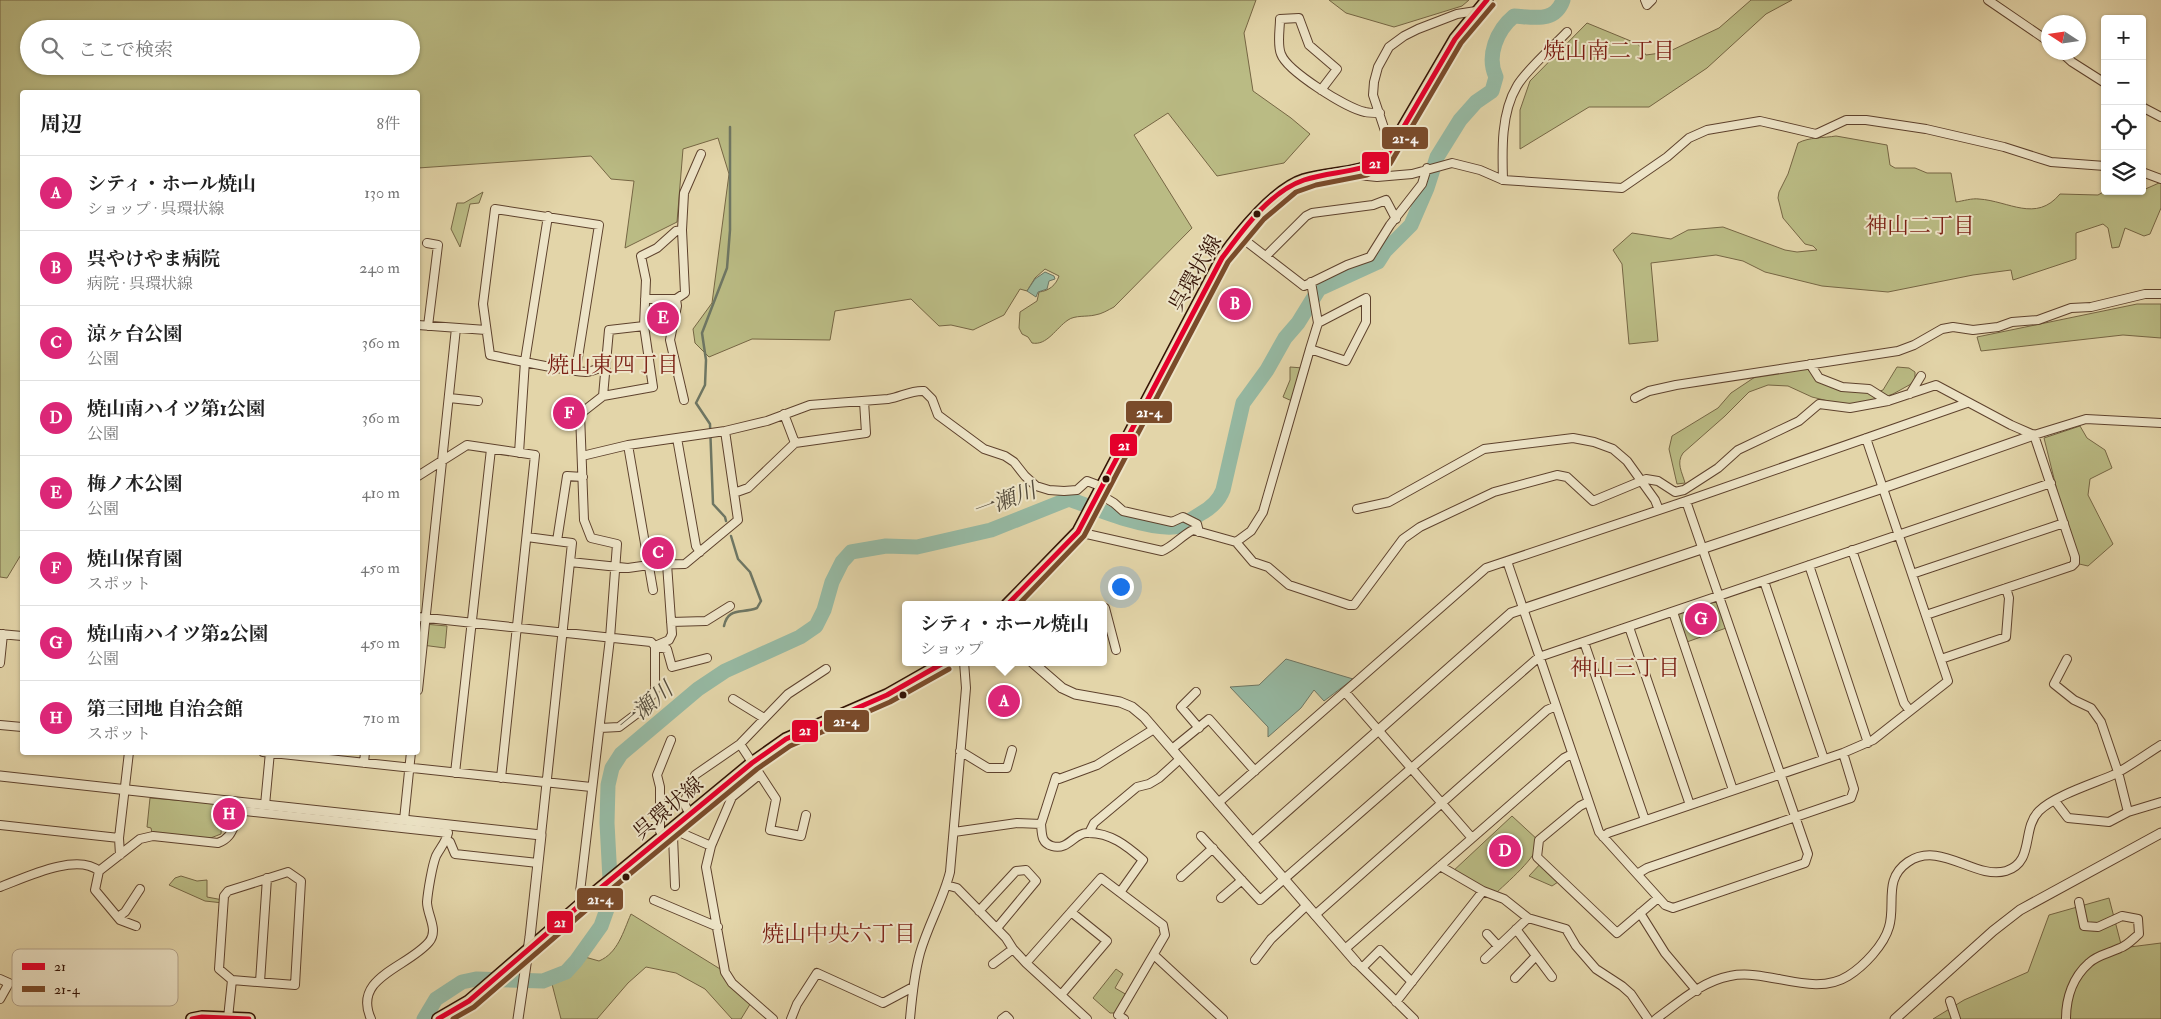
<!DOCTYPE html>
<html lang="ja">
<meta charset="utf-8">
<style>
body{margin:0;font-family:"IM FELL Double Pica","Noto Serif JP",serif;background:#f2f2f2;color:#222}
.controls{position:absolute;right:15px;top:15px;display:grid;overflow:hidden;border-radius:5px;box-shadow:0 1px 4px #0004}
.controls button{width:45px;height:45px;display:grid;place-items:center;padding:0;border:0;border-bottom:1px solid #e0e0e0;background:#fff;color:#222;font:25px sans-serif}
.compass{position:absolute;left:2041px;top:15px;width:45px;height:45px;border-radius:50%;background:#fff;box-shadow:0 1px 4px #0004;rotate:282deg}
.you{position:absolute;left:1120px;top:586px;width:18px;height:18px;margin:-12px;border:4px solid #fff;border-radius:50%;background:#1a73e8;box-shadow:0 0 0 8px #1a73e833}
.badge{display:grid;place-items:center;width:32px;height:32px;border-radius:50%;background:#db2777;color:#fff;font-size:16px;font-weight:700}
.pin{position:absolute;translate:-50% -50%;border:2px solid #fff;box-shadow:0 1px 5px #0006}
.popup{position:absolute;left:902px;top:601px;width:205px;height:65px;box-sizing:border-box;display:grid;place-content:center;border-radius:5px;background:#fff;filter:drop-shadow(0 1px 4px #0005);font-size:16px;white-space:nowrap;color:#767676}
.popup b{font-size:19px;color:#222}
.popup::after{content:'';position:absolute;left:50%;top:100%;margin-left:-10px;border:10px solid transparent;border-top-color:#fff}
.list{margin:0;padding:0;list-style:none}
h2{display:flex;justify-content:space-between;align-items:center;height:65px;margin:0;padding:0 20px;font-size:21px}
h2 small{font-size:16px;font-weight:400;color:#767676}
.list li{display:grid;grid-template-columns:32px 1fr auto;gap:15px;align-items:center;box-sizing:border-box;height:75px;padding:0 20px;border-top:1px solid #e0e0e0}
.list b{display:block;font-size:19px;white-space:nowrap}
.list p{margin:0;font-size:16px;white-space:nowrap;color:#767676}
.list em{font-size:16px;font-style:normal;color:#767676}
.icon{flex:none;width:28px;height:28px;fill:none;stroke:currentColor;stroke-width:2;stroke-linecap:round;stroke-linejoin:round}
.map{position:relative;flex:none;width:2161px;height:1019px;overflow:hidden}
.search{position:absolute;background:#fff;box-shadow:0 1px 4px #0004;left:20px;top:20px;width:400px;height:55px;display:flex;align-items:center;gap:12px;box-sizing:border-box;padding:0 18px;border-radius:28px;color:#767676;font-size:19px}
.panel{position:absolute;background:#fff;box-shadow:0 1px 4px #0004;left:20px;top:90px;width:400px;height:665px;border-radius:5px}
.map>svg:first-child{display:block}
.green{fill:#babb84;stroke:#766644;fill-rule:evenodd}
.water{fill:#96b9a3;stroke:#6e7663}
.lines{fill:none;stroke-linecap:round;stroke-linejoin:round}
.stream{stroke:#6e7663;stroke-width:2.5}
.river{stroke:#96b9a3;stroke-width:15}
.minor-casing{stroke:#5e422d;stroke-width:10}
.tertiary-casing{stroke:#5e422d;stroke-width:11}
.primary-casing{stroke:#321104;stroke-width:14}
.minor{stroke:#ede4c7;stroke-width:8}
.tertiary{stroke:#ede4c7;stroke-width:9}
.primary{stroke:#e3d5a9;stroke-width:11}
.bus-1-casing{stroke:#ede4c7;stroke-width:9}
.bus-2-casing{stroke:#ede4c7;stroke-width:9}
.bus-1{stroke:#e4002b;stroke-width:5}
.bus-2{stroke:#7a4b2a;stroke-width:5}
.bus-dot{fill:#321104;stroke:#ede4c7;stroke-width:2}
.labels{text-anchor:middle;stroke-width:4;stroke-linejoin:round;paint-order:stroke}
.street-label{font-size:21px;fill:#321104;stroke:#ede4c7}
.neighbourhood-label{font-size:22px;fill:#7a1f14;stroke:#ede4c7}
.water-label{font-size:22px;font-style:italic;fill:#554c3c;stroke:#ede4c7}
.key{fill:#ede4c7;stroke:#b5a58c;stroke-width:1}
.key-label{font-size:14px;fill:#321104}
.line-badge{stroke:#ede4c7;stroke-width:2}
.badge-label{font-size:14px;text-anchor:middle;font-weight:bold;fill:#fff}
</style>
<div class="map">
<svg width="2161" height="1019" viewBox="0 0 2161 1019">
<rect width="100%" height="100%" fill="#e3d5a9"/>
<filter id="stains"><feTurbulence type="fractalNoise" baseFrequency=".004" numOctaves="4"/><feColorMatrix values="0 0 0 0 .2 0 0 0 0 .09 0 0 0 0 .02 0 0 0 .5 -.17"/></filter>
<radialGradient id="worn" r=".72"><stop offset=".6" stop-color="#630" stop-opacity="0"/><stop offset="1" stop-color="#630" stop-opacity=".3"/></radialGradient>
<!-- green -->
<path class="green" d="M0,0H1256L1244,33L1253,91L1291,118L1310,134L1284,163L1217,176L1168,113L1134,135L1192,228L1114,307C1108,310 1102,314 1095,315C1087,317 1075,315 1068,320C1056,328 1047,346 1032,343L1028,337L1022,334L1019,328L1020,312L1037,301L1039,292C1049,291 1056,285 1059,276L1045,269L1035,278L1027,291L1020,289L1004,315L973,330L951,325L939,326L911,299L835,311L830,340L752,339L709,357L695,343L693,329L712,303L729,174L718,138L683,149L677,222L625,248L634,181L611,179L591,156L418,168V92H22V553L7,578L0,577ZM29,29H411V66H29Z
M1329,0H1469L1462,6L1394,27L1346,13Z
M1751,0H1792L1766,14L1707,68L1649,107H1589L1520,149V110L1530,81L1587,23L1638,44L1646,55L1668,52L1719,28Z
M1836,136L1887,145L1890,165L1895,168H1915L1927,173H1951L1956,202C1963,201 1972,198 1979,199C2009,201 2036,223 2060,194L2098,195L2105,191L2134,194L2159,183H2161V208L2150,234L2144,236L2125,228L2119,247L2112,248L2108,228L2103,224L2076,233V259L2013,280L2011,270L1973,275L1888,292L1822,286L1765,272L1743,261L1716,255L1651,263L1658,341L1629,344L1622,264L1613,250L1632,233L1671,239L1688,230L1723,227L1785,250L1797,252L1817,250L1813,246L1805,244L1783,218L1778,198L1779,192L1788,174L1798,143C1809,137 1824,138 1836,136Z
M483,192L479,203L470,204L460,247L451,229L457,203H464Z
M673,302L675,307L669,328L654,332L655,307Z
M2137,304H2161V338L2123,335L1981,351L1977,337Z
M1290,367L1303,368L1292,401L1283,397L1290,380Z
M1897,367L1909,368L1915,372V379L1911,384L1893,394L1873,401L1844,405L1812,397L1788,386L1768,385L1749,392L1725,416L1683,453C1676,463 1682,472 1685,483L1677,484L1669,449L1672,436L1718,408L1731,393L1758,375L1806,368C1829,392 1846,391 1877,392L1883,390Z
M2080,426L2087,438L2105,450L2112,468L2090,479L2088,495L2113,544L2088,566L2075,563L2044,438Z
M668,539L672,564L649,565L645,541Z
M1719,596L1729,627L1684,643L1673,612Z
M424,624L447,626L445,648L422,645Z
M150,798L223,804L221,834L208,839L152,833L151,828L147,827Z
M1512,816L1539,841C1538,857 1506,883 1494,895L1451,873Z
M1542,862L1561,880L1552,886L1529,876Z
M181,876L197,881L207,880V897L223,900V903L205,901L169,885L175,878Z
M2109,898L2122,948L2161,943V1019H1933L1964,1000L2028,972L2049,915Z
M631,914L725,972L752,1001L741,1019H732L705,989L676,973L646,967L628,983L597,1019H561L552,984L569,976L585,957L599,961C618,953 623,932 631,914Z
M1116,969L1123,974L1115,988L1127,995L1116,1013H1110L1093,998Z"/>
<!-- water -->
<path class="water" d="M1045,272L1054,276L1055,279L1049,281L1047,289L1038,292L1036,297L1027,291L1035,279Z
M1286,659L1353,679L1324,701L1314,690L1301,708L1268,737V727L1230,687L1259,685Z"/>
<g class="lines">
<!-- stream -->
<path class="stream" d="M726,521L725,517L713,504L710,424L696,403L705,385L706,360L702,333L727,268L730,230V127
M724,626C728,607 741,614 757,608L761,601L750,572L738,559L731,536"/>
<!-- river -->
<path class="river" d="M424,1019L436,999L462,982L476,979L543,981L566,972L576,961L601,926L611,898L607,823L608,785L612,768L621,754L698,689L725,671L800,637L816,626L824,610L832,582L842,562L851,552L886,546L917,547L991,530L1069,499C1096,509 1145,529 1173,527C1182,527 1192,519 1200,514C1211,508 1219,501 1223,490L1243,403L1267,370L1285,338L1298,323L1319,289L1378,262L1385,251L1411,225L1427,188L1437,157L1460,120L1476,102L1492,91L1496,77C1486,56 1497,30 1514,16C1534,17 1555,23 1563,0"/>
<!-- minor casing -->
<g class="minor-casing">
<path id="minor" d="M1645,0L1647,5L1652,0
M1988,0L2048,41
M2061,52L2072,62L2105,83
M1321,90L1337,69L1309,45L1299,18L1280,19C1280,29 1277,45 1281,54C1287,71 1346,108 1365,112C1369,113 1375,113 1380,113
M2142,107L2161,117
M1391,149L1373,95L1374,82L1378,67L1389,47L1404,36L1418,29L1457,14L1476,11
M2142,172L2161,179
M1349,174L1377,177L1412,174L1452,163L1480,170L1503,180L1622,188L1667,157L1689,138L1707,130L1760,121L1816,134L1846,120H1866L1926,129L2004,147L2051,162L2105,166
M1503,180C1502,149 1501,113 1517,86C1526,70 1554,46 1567,32
M1238,235L1304,286L1347,265L1370,257L1390,225L1422,184L1427,168
M427,243L438,245L428,326
M1266,256L1306,216L1312,213L1373,205L1386,200L1396,219
M1311,282L1318,323
M1366,298V322L1346,361L1310,349L1318,323Z
M645,299H676L685,293L682,230L684,193L701,154
M676,299L677,306L670,340L684,400
M418,325L486,330
M1810,364L1819,378L1842,387L1869,389L1888,401
M576,370L599,225L495,209L483,304L490,355C521,361 554,369 586,372C592,372 598,367 604,369
M1910,394L1921,376
M603,396L653,387L644,326L646,280L641,256L657,248L676,231L682,230
M449,398L478,401
M1635,398L1649,391L1676,385L1898,351L1914,345L1942,329L1953,327L1973,330L1998,327L2012,322L2038,320L2071,308L2091,307L2145,294H2161
M784,414L795,443
M2034,435L2086,419L2161,423
M677,438L696,546L700,552
M628,445L653,590
M519,453L525,361L548,216
M582,456L628,445L725,431L767,421L810,405L888,399C901,397 911,390 924,391L932,399L938,415L984,449L1005,456L1014,462L1025,476L1036,486L1049,490L1064,491L1077,490L1087,481L1103,487
M418,476L467,445L535,455L501,778
M734,493L748,488L795,443L866,433L864,401
M1099,494L1114,503L1123,511L1172,522L1183,517L1197,524L1199,532
M1357,509L1389,502L1484,449L1573,438L1594,442L1613,449L1627,461L1655,500L1659,510
M1078,532L1162,551C1174,546 1181,536 1193,530L1236,542L1253,562L1268,567L1289,585L1349,605H1354L1403,539L1420,527L1494,492L1557,475L1567,477L1593,501L1646,479L1658,481L1675,492L1684,490L1718,468L1738,450L1799,421L1819,404L1850,408L1888,401L1936,385L2011,425L2034,435L2075,557V563L2072,566L1926,615
M527,537L572,543L541,835
M557,541L567,476L583,477
M1236,542L1251,531L1263,512L1310,349
M1852,550L1904,703L1910,711
M1507,561L1599,832L1665,905L1673,908L1805,863L1808,854L1686,501
M570,562L628,568L649,565L685,564L738,520L725,431
M1809,565L1868,743
M1912,574L2064,523
M1764,581L1824,759
M1103,607L1105,608L1116,650
M1673,612L1733,790
M418,617L651,642L655,646V690L643,709L619,727L600,728
M671,622L706,621L730,606
M1629,627L1690,805
M0,634L22,636
M1584,642L1645,820
M655,646L669,640L672,634L667,564
M655,646L667,649L672,667L707,658
M1941,659L2006,637L2009,598L2006,588
M2067,659L2054,684L2074,700L2091,708L2101,722L2118,772L2128,812L2161,802
M0,663L3,634
M418,690L456,328
M1196,692L1181,707L1199,728
M1345,692L1472,838
M733,699L764,718
M0,725L22,727
M740,744L776,799L770,830L801,836L806,815
M1172,749L1209,719L1255,771
M960,751L988,768H1007L1012,750
M263,752L591,787
M364,763L365,752
M455,773L491,449
M759,775L732,797L711,846L706,867L725,972L732,983L773,1019
M2055,801L2068,818L2109,822L2128,812
M1588,802L1580,806L1539,840L1537,857L1617,933L1658,898
M1218,803L1486,568L1686,501L1967,403
M265,805L270,752
M691,812L687,809L684,803L695,775L740,744L788,694L826,669
M404,820L411,752
M1041,824L1056,777L1059,779L1097,765L1154,729
M0,825L119,838
M672,829L711,846
M660,831V787L657,775L671,740
M954,832L1017,823L1041,824C1042,834 1041,843 1052,846C1068,851 1074,833 1087,833C1110,832 1127,846 1143,860L1121,891
M1089,833L1094,823L1137,787L1149,784L1159,778L1180,759
M673,836L675,886
M1201,836L1260,900L1539,657L2051,483
M1603,837L1608,833L1843,753L1873,740L1948,681L1866,438
M447,840L450,842L455,854L538,863
M120,855L119,838L129,752
M1440,866L1483,891L1504,899L1528,918L1566,929L1576,946L1596,969L1622,986L1631,994L1648,1019
M1637,874L1647,868L1851,798L1854,789L1843,753
M1181,877L1213,848
M946,885L957,888L1006,938L1013,949L1026,963L1087,1019
M0,887C24,878 77,852 99,871
M1221,898L1242,880
M654,900L718,927
M580,905V892L610,638L617,544L591,538L584,520L580,414L603,396L609,330L644,326
M979,911L1016,871L1026,870L1036,881L997,928
M1640,913L1665,953L1697,991
M1315,915L1547,710L1556,706
M118,917L125,912L140,889
M136,926L120,920L95,890L99,871L140,839L153,836L218,843C237,836 231,820 245,811L448,833C446,842 440,848 436,856C432,866 428,891 427,902C427,915 439,930 429,942C407,968 352,977 371,1019
M1516,929L1552,977
M1487,934L1498,946
M1345,949L1564,758L1572,754
M1154,955L1223,1019
M1485,959L1528,918
M1255,960L1271,939L1307,905
M1356,962L1414,1019
M1026,963L1101,878L1163,925L1165,935L1118,1015L1124,1019
M993,964L1013,949
M1362,968L1380,950L1412,982
M1515,978L1535,957
M0,979L9,983L0,999
M260,982L267,878
M1061,995L1107,941L1071,912
M1950,1001L1956,1019
M1396,1002L1483,891
M228,1018L232,980L219,969L224,896L228,891L288,872L301,881L295,985L232,980
M791,1019L797,1004L817,973L883,1003L913,987
M910,1019C912,996 914,975 920,953C928,925 943,900 950,872L966,688L964,662
M1002,1019L1006,1016L1009,1019
M1656,1019C1678,1003 1702,981 1730,976C1768,968 1813,998 1848,976C1864,966 1884,945 1889,927C1896,904 1883,879 1908,862C1940,840 1975,880 2006,871C2035,862 2021,829 2039,811C2054,796 2092,784 2113,775C2129,767 2145,755 2161,745
M2066,1019C2066,998 2073,977 2089,963C2097,955 2110,953 2120,948C2127,946 2133,939 2139,934L2138,919L2122,916L2098,927L2084,926L2079,902"/>
</g>
<!-- tertiary casing -->
<g class="tertiary-casing">
<path id="tertiary" d="M1032,662L1062,688L1075,694L1120,702L1132,707L1144,717L1356,962
M0,776L541,835L530,937L518,1019
M1252,842L1511,613L1883,488L2034,435
M1895,1019L1993,931L2020,910L2161,833"/>
</g>
<!-- primary casing -->
<g class="primary-casing">
<path id="primary" d="M1007,605L1078,532L1222,258C1239,234 1275,189 1304,180C1332,172 1359,175 1385,159L1455,39L1487,0
M192,1019L202,1017L249,1019
M438,1019L469,1001L580,905L752,763L786,739L887,695L945,662"/>
</g>
<!-- minor -->
<use href="#minor" class="minor"/>
<!-- tertiary -->
<use href="#tertiary" class="tertiary"/>
<!-- primary -->
<use href="#primary" class="primary"/>
<!-- bus-1 casing -->
<g class="bus-1-casing">
<path id="bus-1" d="M1007,605L1078,532L1222,258C1243,230 1269,192 1304,180C1331,171 1359,173 1385,159L1455,39L1487,0
M192,1019L202,1017L249,1019
M438,1019L469,1001L580,905L752,763L786,739L887,695L945,662"/>
</g>
<!-- bus-2 casing -->
<g class="bus-2-casing">
<path id="bus-2" d="M1018,605L1084,536L1228,262L1264,219L1296,192L1316,185L1367,175L1390,164L1461,43L1493,5
M453,1019L474,1007L585,911L757,769L790,746L890,702L949,669"/>
</g>
<!-- bus-1 -->
<use href="#bus-1" class="bus-1"/>
<!-- bus-2 -->
<use href="#bus-2" class="bus-2"/>
</g>
<!-- markers -->
<g class="bus-dot">
<circle cx="1257" cy="214" r="4.5"/>
<circle cx="1106" cy="479" r="4.5"/>
<circle cx="903" cy="695" r="4.5"/>
<circle cx="626" cy="877" r="4.5"/>
</g>
<g class="labels">
<!-- street labels -->
<g class="street-label">
<text transform="translate(1195 273) rotate(-60)" y="7">呉環状線</text>
<text transform="translate(668 808) rotate(-40)" y="7">呉環状線</text>
</g>
<!-- neighbourhood labels -->
<g class="neighbourhood-label">
<text x="1609" y="58">焼山南二丁目</text>
<text x="1920" y="233">神山二丁目</text>
<text x="613" y="372">焼山東四丁目</text>
<text x="1625" y="675">神山三丁目</text>
<text x="839" y="941">焼山中央六丁目</text>
</g>
<!-- water labels -->
<g class="water-label">
<text transform="translate(1004 500) rotate(-20)" y="8">一瀬川</text>
<text transform="translate(644 707) rotate(-40)" y="8">一瀬川</text>
</g>
</g>
<!-- legend -->
<rect x="12" y="949" width="166" height="57" rx="8" class="key"/>
<rect x="22" y="963" width="23" height="7" fill="#e4002b"/>
<rect x="22" y="986" width="23" height="6" fill="#7a4b2a"/>
<g class="key-label">
<text x="54" y="971">21</text>
<text x="54" y="994">21-4</text>
</g>
<g class="line-badge">
<rect x="1381" y="126" width="48" height="24" rx="5" fill="#7a4b2a"/>
<rect x="1361" y="151" width="29" height="24" rx="5" fill="#e4002b"/>
<rect x="1125" y="400" width="48" height="24" rx="5" fill="#7a4b2a"/>
<rect x="1109" y="433" width="29" height="24" rx="5" fill="#e4002b"/>
<rect x="823" y="709" width="47" height="24" rx="5" fill="#7a4b2a"/>
<rect x="791" y="719" width="28" height="24" rx="5" fill="#e4002b"/>
<rect x="576" y="887" width="48" height="24" rx="5" fill="#7a4b2a"/>
<rect x="546" y="910" width="28" height="24" rx="5" fill="#e4002b"/>
</g>
<g class="badge-label">
<text x="1405" y="143">21-4</text>
<text x="1375" y="168">21</text>
<text x="1149" y="417">21-4</text>
<text x="1124" y="450">21</text>
<text x="846" y="726">21-4</text>
<text x="805" y="735">21</text>
<text x="600" y="904">21-4</text>
<text x="560" y="927">21</text>
</g>
<rect width="100%" height="100%" filter="url(#stains)"/>
<rect width="100%" height="100%" fill="url(#worn)"/>
</svg>
<div class="controls">
<button>+</button>
<button>−</button>
<button><svg class="icon" aria-label="locate" viewBox="0 0 24 24"><circle cx="12" cy="12" r="6"/><path d="M12 2v4M12 18v4M2 12h4M18 12h4"/></svg></button>
<button><svg class="icon" aria-label="layers" viewBox="0 0 24 24"><path d="M12 4l9 5-9 5-9-5zM3 14l9 5 9-5"/></svg></button>
</div>
<svg class="compass" viewBox="-18 -18 36 36"><path d="M0-13l5 13h-10z" fill="#e53935"/><path d="M0 13l5-13h-10z" fill="#767676"/></svg>
<div class="you"></div>
<div class="pin badge" style="left:1004px;top:701px">A</div>
<div class="popup"><b>シティ・ホール焼山</b>ショップ</div>
<div class="pin badge" style="left:1235px;top:304px">B</div>
<div class="pin badge" style="left:658px;top:553px">C</div>
<div class="pin badge" style="left:1505px;top:851px">D</div>
<div class="pin badge" style="left:663px;top:318px">E</div>
<div class="pin badge" style="left:569px;top:413px">F</div>
<div class="pin badge" style="left:1701px;top:619px">G</div>
<div class="pin badge" style="left:229px;top:814px">H</div>
<div class="search"><svg class="icon" aria-label="search" viewBox="0 0 24 24"><circle cx="10" cy="10" r="6"/><path d="M15 15l6 6"/></svg>ここで検索</div>
<section class="panel">
<h2>周辺<small>8件</small></h2>
<ul class="list">
<li><span class="badge">A</span><div><b>シティ・ホール焼山</b><p>ショップ · 呉環状線</p></div><em>130 m</em></li>
<li><span class="badge">B</span><div><b>呉やけやま病院</b><p>病院 · 呉環状線</p></div><em>240 m</em></li>
<li><span class="badge">C</span><div><b>涼ヶ台公園</b><p>公園</p></div><em>360 m</em></li>
<li><span class="badge">D</span><div><b>焼山南ハイツ第1公園</b><p>公園</p></div><em>360 m</em></li>
<li><span class="badge">E</span><div><b>梅ノ木公園</b><p>公園</p></div><em>410 m</em></li>
<li><span class="badge">F</span><div><b>焼山保育園</b><p>スポット</p></div><em>450 m</em></li>
<li><span class="badge">G</span><div><b>焼山南ハイツ第2公園</b><p>公園</p></div><em>450 m</em></li>
<li><span class="badge">H</span><div><b>第三団地 自治会館</b><p>スポット</p></div><em>710 m</em></li>
</ul>
</section>
</div>
